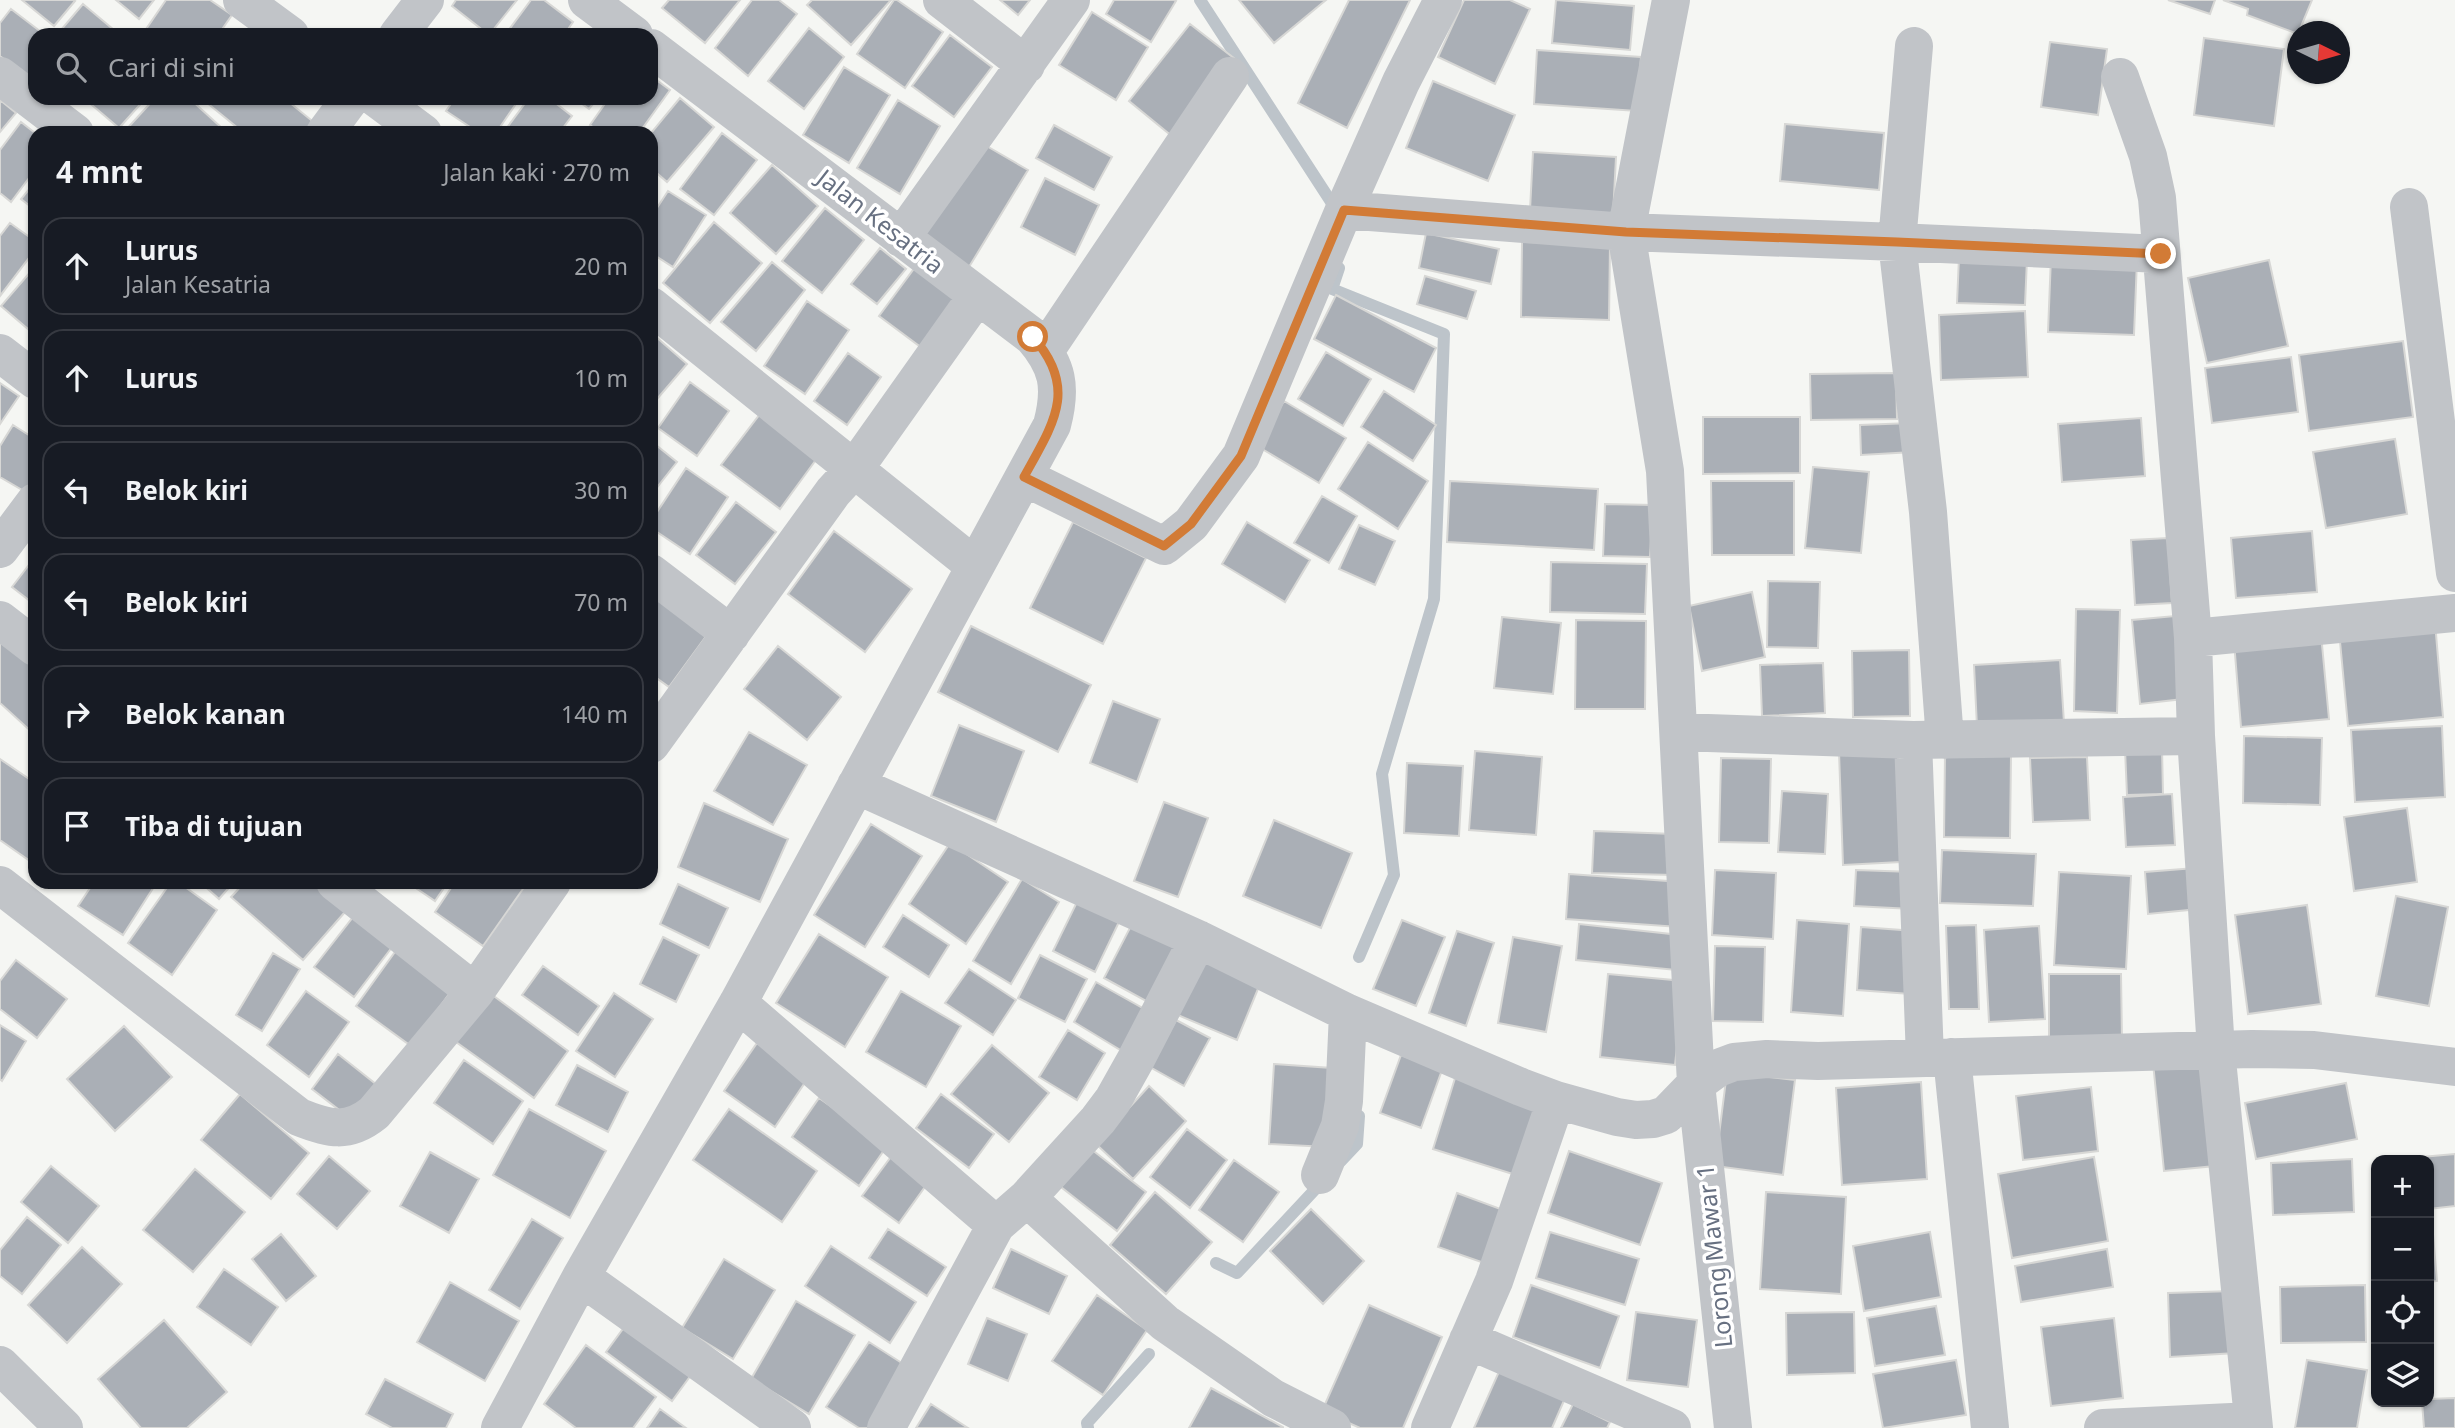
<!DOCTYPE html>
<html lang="id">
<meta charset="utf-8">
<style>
body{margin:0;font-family:"Noto Sans",sans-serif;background:#242831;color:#f1f3f6}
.controls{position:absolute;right:21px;bottom:21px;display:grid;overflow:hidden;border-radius:14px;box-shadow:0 2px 5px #0004}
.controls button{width:63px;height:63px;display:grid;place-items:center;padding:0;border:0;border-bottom:2px solid #363941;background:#171b24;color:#f1f3f6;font:35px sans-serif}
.compass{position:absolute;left:2287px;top:21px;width:63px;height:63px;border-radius:50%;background:#171b24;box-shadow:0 2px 5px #0004;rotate:95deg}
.stop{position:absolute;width:21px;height:21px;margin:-16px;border:5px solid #d27b36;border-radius:50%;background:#fff}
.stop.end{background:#d27b36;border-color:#fff;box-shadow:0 2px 7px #0008}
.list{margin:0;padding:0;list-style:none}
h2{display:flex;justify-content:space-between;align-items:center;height:91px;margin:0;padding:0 28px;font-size:30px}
h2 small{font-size:23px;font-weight:400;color:#9ea1a6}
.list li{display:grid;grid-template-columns:46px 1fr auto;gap:21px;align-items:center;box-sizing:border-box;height:98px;margin:0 14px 14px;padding:0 14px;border:2px solid #363941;border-radius:21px}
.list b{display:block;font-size:26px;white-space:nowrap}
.list p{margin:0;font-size:23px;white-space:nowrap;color:#9ea1a6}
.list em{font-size:23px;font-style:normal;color:#9ea1a6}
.icon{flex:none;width:38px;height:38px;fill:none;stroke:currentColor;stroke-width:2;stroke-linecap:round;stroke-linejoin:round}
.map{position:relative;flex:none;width:2455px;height:1428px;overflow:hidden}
.search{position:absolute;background:#171b24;box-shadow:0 2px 5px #0004;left:28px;top:28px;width:630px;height:77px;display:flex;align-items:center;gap:18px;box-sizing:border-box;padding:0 24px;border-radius:21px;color:#9ea1a6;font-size:26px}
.panel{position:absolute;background:#171b24;box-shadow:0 2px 5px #0004;left:28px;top:126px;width:630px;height:763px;border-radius:21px}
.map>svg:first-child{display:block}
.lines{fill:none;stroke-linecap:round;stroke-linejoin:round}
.stream{stroke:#bdc4ca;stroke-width:12}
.building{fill:#aaafb6;stroke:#d7d7d5;stroke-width:2}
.minor{stroke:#c1c4c8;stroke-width:38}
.route{stroke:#d27b36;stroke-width:9}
.labels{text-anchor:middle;stroke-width:7;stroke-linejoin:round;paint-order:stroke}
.street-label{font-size:24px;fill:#677081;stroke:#fff}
</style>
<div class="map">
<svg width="2455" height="1428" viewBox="0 0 2455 1428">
<rect width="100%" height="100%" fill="#f5f6f3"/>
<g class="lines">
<!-- stream -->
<path class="stream" d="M1200,0L1337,211
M1339,268L1332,289L1444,334L1434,599L1382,774L1394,875L1359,957
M1341,1161L1357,1144L1359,1116
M1216,1263L1237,1273L1322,1182
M1088,1428L1087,1423L1149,1354"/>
</g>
<!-- building -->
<path class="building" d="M22,0H73L75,1L54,26Z
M116,0H154L139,19Z
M166,0H210L232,15L218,35H142Z
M456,0H517L489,35L452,6Z
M531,0H544L573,22L564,35H505Z
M669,0H740L705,43L662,8Z
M752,0H779L797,14L748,76L715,48Z
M812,0H891L851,45L807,5Z
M894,0H897L943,32L905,88L857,54Z
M1000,0H1030L1018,15Z
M1114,0H1174L1176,1L1151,42L1106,14Z
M1239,0H1326L1274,43Z
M1349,0H1410L1347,128L1298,103Z
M1464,0H1510L1530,9L1495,84L1438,57Z
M1556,0L1634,6L1630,50L1552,43Z
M2168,0H2215L2210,14Z
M2223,0H2312L2298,34L2247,15L2248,9Z
M83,4L120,35H65L60,31Z
M11,9L45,35H35V84L0,56V23Z
M1092,12L1148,47L1116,100L1059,65Z
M1190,24L1235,59L1173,137L1129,101Z
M809,28L844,57L804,109L768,81Z
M950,35L992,67L954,117L912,86Z
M2204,38L2284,49L2274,126L2194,115Z
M2050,42L2107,49L2098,115L2041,107Z
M1537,50L1641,57L1637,111L1534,104Z
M844,67L890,95L849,163L803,135Z
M651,76L670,90L639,133H601L590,125L609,98H651Z
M1433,81L1515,115L1488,181L1406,148Z
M88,98H146L119,128L86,100Z
M155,98H189L223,129L219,133H123Z
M201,98H284L316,124L308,133H244Z
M455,98H520L496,133H479L446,111Z
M529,98H549L572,116L559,133H503Z
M574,98H598L589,109Z
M680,98L714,127L667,182L651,168V133Z
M0,100L16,113L0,132Z
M898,100L940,126L900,194L857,168Z
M21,122L35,133V170L11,202L0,193V150Z
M1785,124L1884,133L1879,190L1780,181Z
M1054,125L1112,157L1094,190L1036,158Z
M722,133L757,160L714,215L680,189Z
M978,141L1028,170L969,267L921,238Z
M1533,152L1616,157L1613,215L1530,210Z
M772,165L818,206L776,254L730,213Z
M1045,178L1099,205L1075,255L1021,227Z
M35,182V210L21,199Z
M668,191L706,215L673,267L651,253V217Z
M825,208L864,240L822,293L782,261Z
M714,222L762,263L710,323L663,283Z
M10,223L35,241V250L0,296V236Z
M1426,233L1499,249L1491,284L1419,268Z
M1522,242L1610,244L1609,320L1521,317Z
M880,248L906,269L877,304L851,284Z
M1959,257L2027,259L2025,305L1957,303Z
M2051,257L2137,260L2134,335L2048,332Z
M2269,260L2288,346L2207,363L2188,278Z
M772,262L805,290L756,351L721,322Z
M916,266L958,297L922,348L879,316Z
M32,270L35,273V335L1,306Z
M1425,276L1476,291L1467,319L1417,304Z
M1336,295L1436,348L1414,392L1314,339Z
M807,301L849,330L805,394L764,366Z
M2025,311L2028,377L1941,380L1939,315Z
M655,336L687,364L651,406V341Z
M2403,341L2413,417L2309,431L2299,355Z
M1326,352L1371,379L1343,426L1298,399Z
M848,353L881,377L847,425L814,401Z
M2291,357L2298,412L2212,423L2205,368Z
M1896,373L1897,419L1811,420L1810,374Z
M690,382L729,411L697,456L658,428Z
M0,383L19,396L0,424Z
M1384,391L1436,425L1413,461L1361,427Z
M1284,401L1346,438L1319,483L1257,446Z
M760,414L818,457L780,509L721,465Z
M1703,417H1800V473L1703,474Z
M2141,418L2145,476L2062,482L2058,424Z
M1911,423L1913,452L1861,455L1860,425Z
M13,425L35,439V484L29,494L0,477V446Z
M2395,439L2407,514L2326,528L2313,452Z
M651,441L677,462L651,495Z
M1368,442L1428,481L1398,529L1338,489Z
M1813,467L1869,472L1861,553L1805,548Z
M686,468L728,497L690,554L651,528V521Z
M1450,481L1598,489L1594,550L1447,542Z
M1711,481H1794V555H1712Z
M1322,496L1357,516L1329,563L1294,543Z
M736,502L776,532L735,584L696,555Z
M1605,504L1653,505L1650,557L1603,556Z
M1073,522L1146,558L1103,644L1030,608Z
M1247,522L1310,560L1285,602L1222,564Z
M1359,525L1395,541L1375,585L1339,569Z
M834,531L912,589L865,652L788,594Z
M2312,531L2317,592L2236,598L2231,538Z
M2168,538L2172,603L2135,605L2131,540Z
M35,557V605L12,587Z
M1551,562L1647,564L1645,614L1550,612Z
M1768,581L1820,582L1818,648L1767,647Z
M1752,592L1765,657L1702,671L1689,606Z
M651,594L707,635L669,687L651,674Z
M2076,609L2120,610L2117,713L2074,711Z
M2175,616L2183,699L2140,704L2132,620Z
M1502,617L1561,623L1553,694L1494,688Z
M1576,620L1646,621L1645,709H1575Z
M2435,622L2443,717L2348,726L2339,631Z
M971,626L1091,685L1058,752L938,692Z
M0,633L35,665V735L0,703Z
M2321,634L2329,719L2241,727L2234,642Z
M778,646L841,697L807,740L744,689Z
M1909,650L1910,716L1853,717L1852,651Z
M2060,660L2064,723L1977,727L1974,665Z
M1823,663L1825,713L1762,716L1760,665Z
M1113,701L1160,719L1137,782L1090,763Z
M959,725L1024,751L996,822L931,796Z
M2442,726L2445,797L2355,802L2351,730Z
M749,732L807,765L773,825L714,791Z
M2244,736L2322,738L2320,805L2243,803Z
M2162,748L2163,794L2127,795L2125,749Z
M1475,751L1542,757L1536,835L1469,830Z
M1898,751L1901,862L1843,865L1839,752Z
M1945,754L2011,755L2010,838L1944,837Z
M2087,757L2090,820L2033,822L2030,758Z
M1721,758L1771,759L1769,843L1719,842Z
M0,759L35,783V853L30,861L0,840Z
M1407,763L1463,766L1459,836L1404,833Z
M1782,791L1828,794L1825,854L1778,852Z
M2172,794L2175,845L2126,847L2123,797Z
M1164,802L1208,818L1178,897L1134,881Z
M704,803L788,839L760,902L678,867Z
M2407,808L2417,882L2354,891L2344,817Z
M1274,820L1352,853L1321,928L1243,896Z
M871,824L922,856L865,947L814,915Z
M1594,831L1674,834L1673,875L1592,873Z
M950,843L1008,882L966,944L909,904Z
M1942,850L2036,854L2033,906L1940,903Z
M2195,868L2199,909L2148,914L2145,872Z
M1715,870L1776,873L1773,939L1712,935Z
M1856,870L1913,872L1912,909L1854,906Z
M2059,872L2131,876L2126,969L2054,965Z
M1569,874L1682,882L1679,927L1566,919Z
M1022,879L1059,902L1011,984L973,961Z
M94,882H157L123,935L78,906Z
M171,882H178L217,910L172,975L128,943Z
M200,882H234L219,899Z
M245,882H312L345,912L303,960L231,897Z
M407,882H448L435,901Z
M455,882H519L525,886L483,946L435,912Z
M678,884L728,908L709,948L660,924Z
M2396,896L2448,907L2429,1006L2376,996Z
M1077,902L1119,922L1095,972L1053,951Z
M2307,905L2321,1004L2248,1014L2235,915Z
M357,912L396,942L354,997L314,967Z
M903,915L949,945L929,977L883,947Z
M1402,920L1445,937L1416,1006L1373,989Z
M1797,920L1849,924L1843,1016L1791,1012Z
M1133,922L1187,951L1157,1007L1104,978Z
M1579,924L1680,935L1676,970L1576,960Z
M1976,925L1979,1009H1949L1946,926Z
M2039,926L2045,1019L1989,1022L1984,930Z
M1861,927L1915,931L1910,994L1857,990Z
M1457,931L1494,943L1466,1026L1429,1013Z
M819,934L888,977L845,1047L776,1003Z
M663,937L699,955L676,1002L640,984Z
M1513,937L1562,946L1546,1032L1498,1023Z
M400,945L455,986L411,1046L356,1006Z
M1715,946L1765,947L1763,1022L1713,1021Z
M273,953L300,969L262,1031L236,1015Z
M1040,955L1087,979L1065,1022L1018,998Z
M1197,956L1260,984L1237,1040L1173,1013Z
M16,960L67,999L37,1038L0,1009V981Z
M543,966L599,1006L578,1035L522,995Z
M969,969L1016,1000L993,1035L945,1003Z
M1608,974L1684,981L1675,1065L1600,1057Z
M2049,974H2121L2122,1040L2049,1041Z
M1096,982L1155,1015L1132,1057L1074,1022Z
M306,991L349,1022L309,1077L267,1045Z
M901,991L961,1026L926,1087L866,1052Z
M614,993L653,1019L615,1077L576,1051Z
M491,994L568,1051L534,1098L456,1042Z
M1176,1020L1210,1038L1184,1086L1150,1067Z
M0,1025L26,1041L2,1081L0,1079Z
M124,1026L172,1077L115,1131L67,1079Z
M1068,1030L1105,1053L1077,1100L1039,1077Z
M757,1043L808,1078L775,1127L724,1091Z
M992,1045L1049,1093L1009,1142L951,1094Z
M338,1054L377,1085L351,1119L312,1089Z
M1401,1055L1442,1070L1421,1128L1380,1113Z
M2204,1057L2215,1166L2164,1171L2153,1063Z
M464,1060L523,1101L493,1144L434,1103Z
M1274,1064L1332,1068L1327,1147L1269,1144Z
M577,1065L628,1092L608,1132L556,1105Z
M1727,1072L1795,1080L1783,1175L1715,1166Z
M1456,1075L1542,1102L1519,1176L1433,1149Z
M1921,1082L1927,1179L1842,1185L1836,1088Z
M2346,1083L2357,1139L2256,1159L2245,1103Z
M1149,1086L1186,1121L1133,1179L1096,1144Z
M2091,1087L2098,1151L2023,1160L2016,1096Z
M240,1094L309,1153L271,1199L201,1140Z
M941,1094L994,1134L969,1168L916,1128Z
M819,1098L887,1146L859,1186L792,1137Z
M529,1109L606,1151L570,1218L493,1175Z
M729,1109L817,1171L782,1222L693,1160Z
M1187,1129L1227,1160L1190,1208L1150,1177Z
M1091,1149L1146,1192L1117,1231L1061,1187Z
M896,1150L932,1177L899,1223L862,1196Z
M1569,1151L1662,1183L1640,1245L1548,1213Z
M430,1152L479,1179L449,1233L400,1206Z
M2455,1154V1206L2429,1209V1160H2387Z
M329,1156L370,1191L337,1229L297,1194Z
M2094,1157L2108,1241L2012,1258L1998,1174Z
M2352,1159L2354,1212L2273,1215L2271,1163Z
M1234,1160L1279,1192L1243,1242L1199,1210Z
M51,1166L99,1206L68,1243L21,1202Z
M195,1169L245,1212L193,1272L143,1230Z
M1155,1192L1212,1242L1166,1294L1110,1245Z
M1766,1192L1846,1197L1841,1294L1760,1289Z
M1457,1193L1506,1211L1487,1264L1438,1247Z
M1311,1209L1364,1261L1323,1304L1270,1251Z
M27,1217L61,1245L22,1294L0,1276V1250Z
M532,1219L563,1238L520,1309L489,1290Z
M2429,1223H2432L2437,1281L2429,1282Z
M888,1229L946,1267L927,1296L869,1258Z
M1550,1232L1639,1259L1625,1305L1536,1278Z
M1930,1232L1941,1297L1864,1311L1853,1246Z
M281,1234L316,1276L286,1301L252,1259Z
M831,1246L916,1302L890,1343L805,1286Z
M82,1247L122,1284L67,1343L28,1305Z
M1011,1249L1067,1276L1049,1314L993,1288Z
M2107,1249L2113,1287L2021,1302L2015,1266Z
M724,1259L775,1290L733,1359L682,1328Z
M224,1269L278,1307L251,1345L197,1307Z
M450,1282L519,1321L485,1381L417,1342Z
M1531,1285L1619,1316L1600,1368L1513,1337Z
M2365,1285L2366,1342L2281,1343L2280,1287Z
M2233,1291L2236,1353L2170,1357L2168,1293Z
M1097,1295L1147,1330L1103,1395L1052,1361Z
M796,1301L855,1335L809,1414L751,1379Z
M1369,1305L1442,1337L1403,1428H1360L1322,1411Z
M1936,1306L1945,1355L1875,1366L1867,1318Z
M1636,1312L1697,1320L1688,1387L1627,1380Z
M1854,1312L1855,1373L1787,1375L1786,1313Z
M987,1318L1027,1334L1008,1381L968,1364Z
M2114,1318L2123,1398L2051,1406L2041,1327Z
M164,1320L227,1392L187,1428H141L98,1379Z
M628,1322L694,1371L672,1401L606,1352Z
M869,1342L908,1367L869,1428H859L826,1407Z
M586,1345L656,1397L633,1428H576L544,1404Z
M1956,1360L1966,1415L1883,1428L1873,1374Z
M2307,1360L2367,1370L2357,1428H2295Z
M1501,1367L1566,1396L1552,1428H1474Z
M385,1379L453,1414L446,1428H392L366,1414Z
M1211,1388L1283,1427V1428H1189Z
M2455,1398V1428H2424L2422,1402H2429V1399Z
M931,1404L968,1428H916Z
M1573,1404L1610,1422L1607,1428H1561Z
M660,1409L686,1428H647Z"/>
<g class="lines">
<!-- minor -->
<path class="minor" d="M242,0L290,35
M587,0L634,35
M942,0L1026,65
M1671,0L1626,232L1665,471L1696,1084L1733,1428
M398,35L425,0
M1914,46L1897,242L1928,512L1945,740
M0,76L75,133
M2120,77L2148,156L2157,198L2193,638L2196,736L2216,1050L2254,1428
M376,98L423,133
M325,133L351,98
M2409,207L2455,573
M1344,210L1626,232L1897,242L2161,254
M901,238L1071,0
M651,306L975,566
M1045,351L1230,76
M0,353L35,380
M1024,477L1164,546L1191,524L1241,456L1344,210L1401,82L1443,0
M0,549L35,502
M651,573L731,634
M0,620L35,647
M2193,638L2455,613
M1679,732L1913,740L2196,736
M1913,740L1925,1058
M651,744L833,492L855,468L977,296
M856,785L1198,939L1348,1013L1521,1087L1556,1100L1617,1117L1636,1120L1653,1119L1666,1115L1696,1084L1718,1068L1734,1062L1767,1059L1818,1061L2252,1049L2314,1050L2455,1067
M335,882L475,992
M0,885L299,1117C329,1129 348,1134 374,1113L475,992L552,882
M738,1003L996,1225
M1952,1057L1990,1428
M1320,1175L1340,1126L1344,1101L1348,1013
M1027,1198L1165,1323L1273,1398L1332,1428
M581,1277L792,1428
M1468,1340L1672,1428
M0,1365L64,1428
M500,1428L581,1277L738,1003L1052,425C1062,387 1058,366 1033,337L651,48
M886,1428L996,1225L1027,1198L1098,1120L1113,1100L1136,1059L1198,939
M1430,1428L1494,1281L1556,1100
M2103,1428L2253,1421"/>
</g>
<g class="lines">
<!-- route -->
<path class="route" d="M1033,337C1079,389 1053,424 1024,477L1164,546L1191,524L1241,456L1344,210L1626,232L1897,242L2161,254"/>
</g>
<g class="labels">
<!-- street labels -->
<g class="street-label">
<text transform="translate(880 222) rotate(38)" y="8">Jalan Kesatria</text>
<text transform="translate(1715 1256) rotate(-96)" y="8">Lorong Mawar 1</text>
</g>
</g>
</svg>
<div class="controls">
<button>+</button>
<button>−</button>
<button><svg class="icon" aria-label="locate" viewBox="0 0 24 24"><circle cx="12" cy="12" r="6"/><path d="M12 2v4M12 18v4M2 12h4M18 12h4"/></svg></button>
<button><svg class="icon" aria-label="layers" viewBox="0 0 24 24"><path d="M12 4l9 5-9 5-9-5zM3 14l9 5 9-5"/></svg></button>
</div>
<svg class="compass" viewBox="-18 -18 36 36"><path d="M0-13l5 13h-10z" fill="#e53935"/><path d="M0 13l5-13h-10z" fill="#9ea1a6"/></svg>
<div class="stop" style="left:1033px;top:337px"></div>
<div class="stop end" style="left:2161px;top:254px"></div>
<div class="search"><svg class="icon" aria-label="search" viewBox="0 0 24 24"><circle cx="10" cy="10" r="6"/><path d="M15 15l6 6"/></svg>Cari di sini</div>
<section class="panel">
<h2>4 mnt<small>Jalan kaki · 270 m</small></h2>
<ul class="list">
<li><svg class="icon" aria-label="ahead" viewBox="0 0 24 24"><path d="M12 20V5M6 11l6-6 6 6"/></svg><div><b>Lurus</b><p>Jalan Kesatria</p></div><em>20 m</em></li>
<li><svg class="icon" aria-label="ahead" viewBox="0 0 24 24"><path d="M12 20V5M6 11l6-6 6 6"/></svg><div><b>Lurus</b></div><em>10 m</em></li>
<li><svg class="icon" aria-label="left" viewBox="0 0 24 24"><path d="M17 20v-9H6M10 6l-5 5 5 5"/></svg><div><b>Belok kiri</b></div><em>30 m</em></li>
<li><svg class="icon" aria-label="left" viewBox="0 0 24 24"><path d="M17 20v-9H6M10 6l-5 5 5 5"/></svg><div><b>Belok kiri</b></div><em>70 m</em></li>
<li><svg class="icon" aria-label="right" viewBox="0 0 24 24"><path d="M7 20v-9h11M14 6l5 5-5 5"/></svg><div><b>Belok kanan</b></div><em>140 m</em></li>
<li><svg class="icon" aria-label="arrive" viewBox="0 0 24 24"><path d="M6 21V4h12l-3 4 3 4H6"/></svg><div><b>Tiba di tujuan</b></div></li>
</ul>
</section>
</div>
